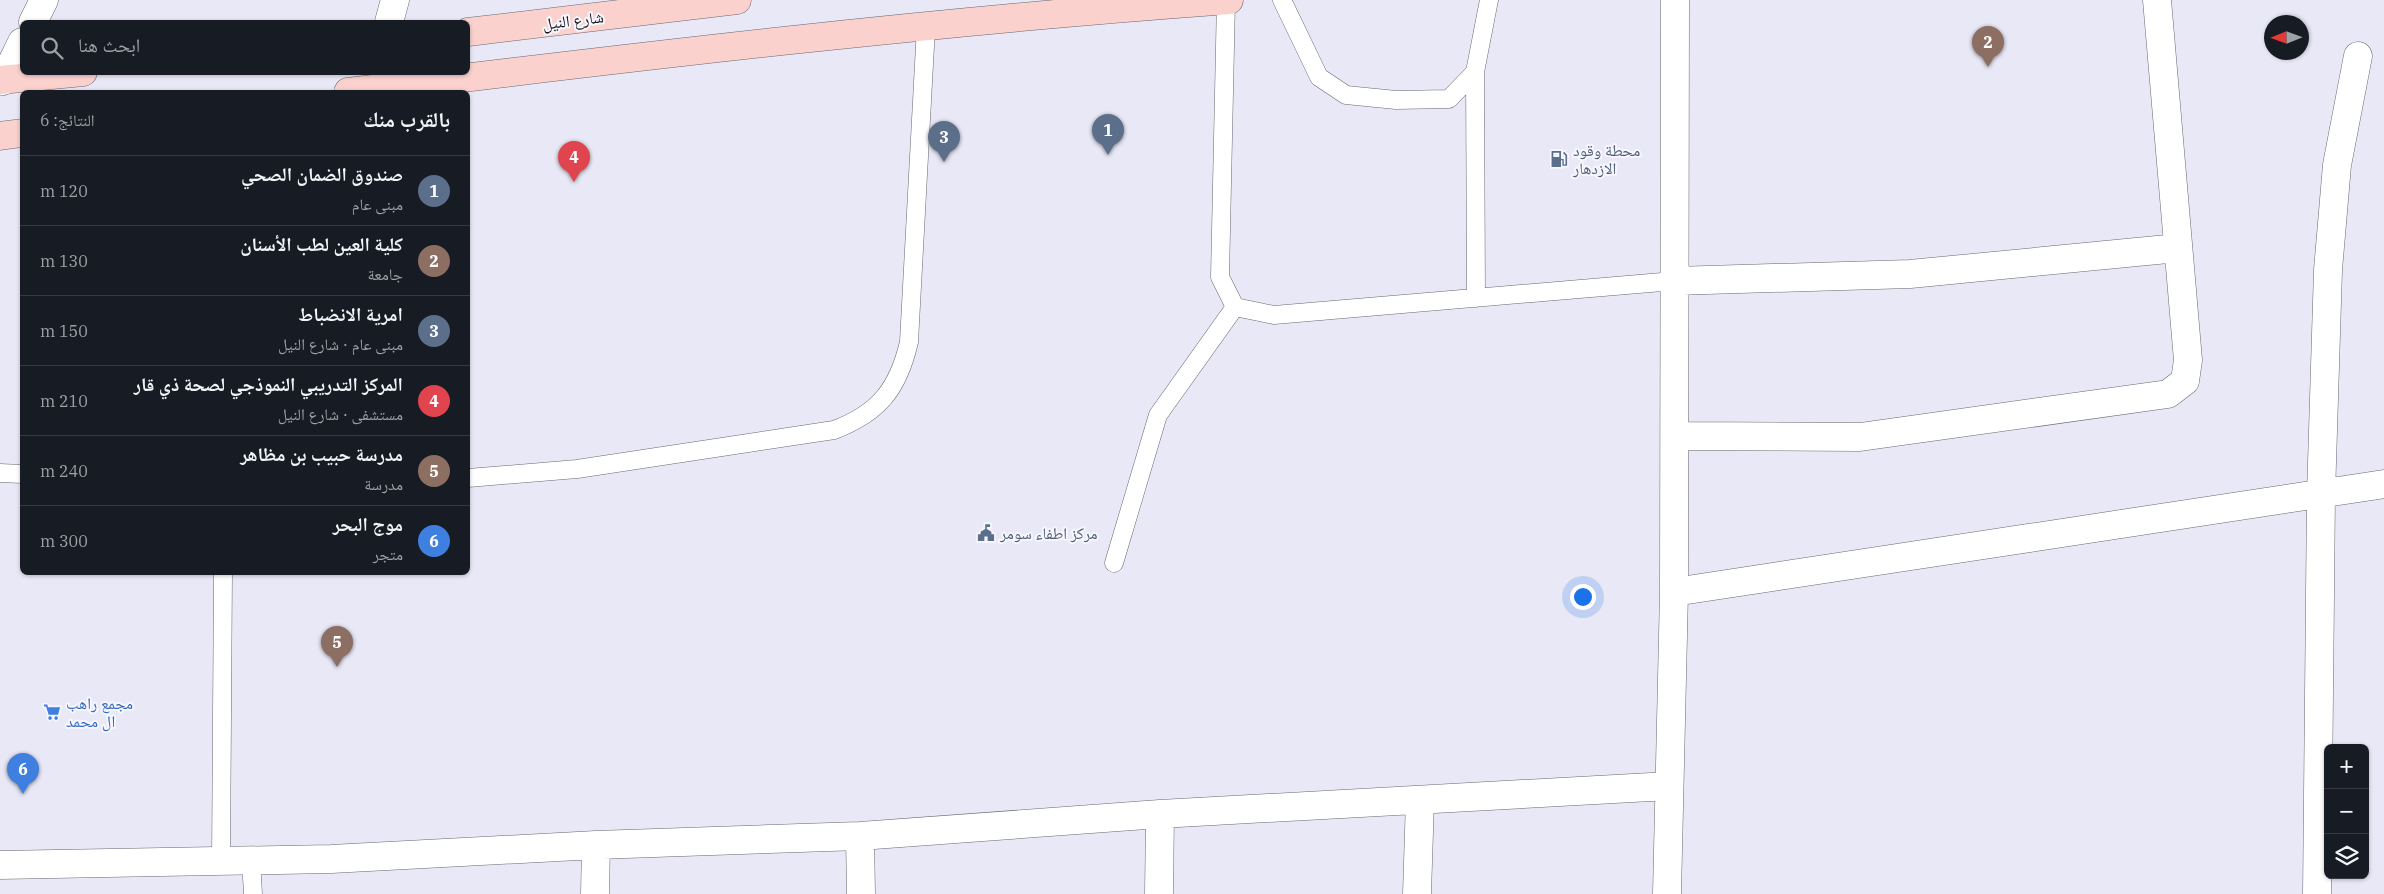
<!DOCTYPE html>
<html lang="ar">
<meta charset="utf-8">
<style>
body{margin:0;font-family:"IBM Plex Serif","Noto Naskh Arabic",serif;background:#20242c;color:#f1f3f6;direction:rtl}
.controls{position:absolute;right:15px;bottom:15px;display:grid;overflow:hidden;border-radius:8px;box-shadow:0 1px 4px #0004}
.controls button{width:45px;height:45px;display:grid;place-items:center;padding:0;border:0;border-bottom:1px solid #363941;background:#171b24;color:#f1f3f6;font:25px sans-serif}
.compass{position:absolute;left:2264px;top:15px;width:45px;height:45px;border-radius:50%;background:#171b24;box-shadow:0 1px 4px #0004;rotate:269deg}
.you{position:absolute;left:1582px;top:596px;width:18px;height:18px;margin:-12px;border:4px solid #fff;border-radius:50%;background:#1a73e8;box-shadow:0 0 0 8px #1a73e833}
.badge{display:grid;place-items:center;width:32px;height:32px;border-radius:50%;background:#db2777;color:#fff;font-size:16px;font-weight:700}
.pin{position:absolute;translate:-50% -41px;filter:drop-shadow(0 1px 2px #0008)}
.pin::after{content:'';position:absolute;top:26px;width:18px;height:15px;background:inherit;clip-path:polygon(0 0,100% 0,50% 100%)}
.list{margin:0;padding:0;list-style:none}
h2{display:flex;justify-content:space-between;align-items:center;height:65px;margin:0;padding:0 20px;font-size:21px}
h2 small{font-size:16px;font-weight:400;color:#9ea1a6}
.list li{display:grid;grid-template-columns:32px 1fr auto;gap:15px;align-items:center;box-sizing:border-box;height:70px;padding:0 20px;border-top:1px solid #363941}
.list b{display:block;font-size:19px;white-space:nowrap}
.list p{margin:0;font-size:16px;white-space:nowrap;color:#9ea1a6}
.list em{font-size:16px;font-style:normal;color:#9ea1a6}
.icon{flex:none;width:28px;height:28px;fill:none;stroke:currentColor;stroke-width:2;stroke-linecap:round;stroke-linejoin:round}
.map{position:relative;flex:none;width:2384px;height:894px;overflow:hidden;direction:ltr}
.search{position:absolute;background:#171b24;box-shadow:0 1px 4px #0004;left:20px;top:20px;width:450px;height:55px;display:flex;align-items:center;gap:12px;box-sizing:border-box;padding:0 18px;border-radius:8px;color:#9ea1a6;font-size:19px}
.panel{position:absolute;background:#171b24;box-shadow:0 1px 4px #0004;left:20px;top:90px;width:450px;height:485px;border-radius:8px;direction:rtl}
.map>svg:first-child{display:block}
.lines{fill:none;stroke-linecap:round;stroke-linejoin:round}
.lane-casing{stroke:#696773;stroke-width:19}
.street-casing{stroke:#696773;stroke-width:29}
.secondary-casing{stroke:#696773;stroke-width:29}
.lane{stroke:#fff;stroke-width:18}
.street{stroke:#fff;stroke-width:28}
.secondary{stroke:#fad1cc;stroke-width:28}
.labels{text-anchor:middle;stroke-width:4;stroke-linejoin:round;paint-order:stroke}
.street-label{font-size:16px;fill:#121216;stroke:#f7f6fe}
.service-label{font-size:16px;fill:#4e5e75;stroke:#f7f6fe;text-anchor:start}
.shop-label{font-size:16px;fill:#366cbe;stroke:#f7f6fe;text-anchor:start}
</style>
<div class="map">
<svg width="2384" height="894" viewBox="0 0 2384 894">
<rect width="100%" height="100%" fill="#e9e8f6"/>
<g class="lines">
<!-- lane casing -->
<g class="lane-casing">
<path id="lane" d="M1226,0L1220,277L1235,307L1274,315L1674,281
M1282,0L1319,77L1346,95L1396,100L1449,99L1475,72L1489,0
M1475,72L1476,298
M0,473L22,474
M468,478L577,469L834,430C879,413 898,389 909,342L926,27
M1114,563L1158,415L1235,307
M251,860L253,894
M221,861L223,572"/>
</g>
<!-- street casing -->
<g class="street-casing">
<path id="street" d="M33,22L44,0
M389,22L395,0
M3,81L22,42
M1674,281L1910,274L2178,248
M1675,436L1860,437L2168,394L2185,381L2188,360L2157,0
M1674,592L2384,484
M860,836L861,894
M0,865L331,859L596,845L860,836L1160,814L1669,786
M595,894L596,845
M1159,894L1160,814
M1417,894L1420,800
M1667,894L1674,592L1675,0
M2317,894L2321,495L2328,270L2337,165L2358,56"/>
</g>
<!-- secondary casing -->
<g class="secondary-casing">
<path id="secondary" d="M468,32L737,0
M0,80L83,72
M348,92C641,56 935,21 1229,0
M0,136L22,133"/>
</g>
<!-- lane -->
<use href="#lane" class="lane"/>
<!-- street -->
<use href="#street" class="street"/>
<!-- secondary -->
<use href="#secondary" class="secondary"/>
</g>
<!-- icons -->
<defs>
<g id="fuel-bare" transform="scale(1.35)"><path d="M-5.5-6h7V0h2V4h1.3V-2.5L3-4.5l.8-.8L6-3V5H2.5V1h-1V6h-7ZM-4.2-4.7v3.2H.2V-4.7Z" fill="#5c6f8a" stroke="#f7f6fe" stroke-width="2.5" paint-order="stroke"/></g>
<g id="civic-bare" transform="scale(1.35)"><path d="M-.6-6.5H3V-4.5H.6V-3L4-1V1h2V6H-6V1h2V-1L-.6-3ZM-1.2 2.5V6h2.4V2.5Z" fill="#5c6f8a" stroke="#f7f6fe" stroke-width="2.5" paint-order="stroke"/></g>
<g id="supermarket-bare" transform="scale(1.35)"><path d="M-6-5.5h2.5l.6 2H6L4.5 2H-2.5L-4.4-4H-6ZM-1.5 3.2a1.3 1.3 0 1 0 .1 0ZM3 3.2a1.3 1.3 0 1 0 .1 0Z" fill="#3f7fe0" stroke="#f7f6fe" stroke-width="2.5" paint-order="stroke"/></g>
</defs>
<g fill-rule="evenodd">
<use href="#fuel-bare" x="1559" y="159"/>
<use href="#civic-bare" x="986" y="533"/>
<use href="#supermarket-bare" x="52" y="712"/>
</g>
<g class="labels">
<!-- street labels -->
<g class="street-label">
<text transform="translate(573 20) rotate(-7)" y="6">شارع النيل</text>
</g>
<!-- service labels -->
<g class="service-label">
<text x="1573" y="156">محطة وقود<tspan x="1573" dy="18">الازدهار</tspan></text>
<text x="1000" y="539">مركز اطفاء سومر</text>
</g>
<!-- shop labels -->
<g class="shop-label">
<text x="66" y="709">مجمع راهب<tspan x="66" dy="18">ال محمد</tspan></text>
</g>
</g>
</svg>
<div class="controls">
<button>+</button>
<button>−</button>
<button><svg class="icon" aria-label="layers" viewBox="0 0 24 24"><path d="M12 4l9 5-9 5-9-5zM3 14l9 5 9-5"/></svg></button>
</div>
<svg class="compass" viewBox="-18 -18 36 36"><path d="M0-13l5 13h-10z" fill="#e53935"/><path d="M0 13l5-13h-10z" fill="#9ea1a6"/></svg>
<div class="you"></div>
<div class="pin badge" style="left:1108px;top:155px;background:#5c6f8a">1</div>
<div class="pin badge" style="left:1988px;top:67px;background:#8d6e63">2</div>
<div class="pin badge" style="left:944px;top:162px;background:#5c6f8a">3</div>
<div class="pin badge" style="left:574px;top:182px;background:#e0444e">4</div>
<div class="pin badge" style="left:337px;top:667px;background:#8d6e63">5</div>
<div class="pin badge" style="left:23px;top:794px;background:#3f7fe0">6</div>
<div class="search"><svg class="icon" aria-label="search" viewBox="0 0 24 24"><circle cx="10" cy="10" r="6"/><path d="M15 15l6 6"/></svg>ابحث هنا</div>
<section class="panel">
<h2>بالقرب منك<small>النتائج: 6</small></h2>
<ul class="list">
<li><span class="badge" style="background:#5c6f8a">1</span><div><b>صندوق الضمان الصحي</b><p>مبنى عام</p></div><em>120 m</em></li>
<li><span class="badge" style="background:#8d6e63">2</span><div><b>كلية العين لطب الأسنان</b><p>جامعة</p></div><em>130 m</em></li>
<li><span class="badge" style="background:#5c6f8a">3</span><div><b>امرية الانضباط</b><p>مبنى عام · شارع النيل</p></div><em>150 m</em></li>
<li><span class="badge" style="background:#e0444e">4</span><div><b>المركز التدريبي النموذجي لصحة ذي قار</b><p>مستشفى · شارع النيل</p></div><em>210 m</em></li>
<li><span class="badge" style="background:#8d6e63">5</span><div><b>مدرسة حبيب بن مظاهر</b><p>مدرسة</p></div><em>240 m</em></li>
<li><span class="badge" style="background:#3f7fe0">6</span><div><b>موج البحر</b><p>متجر</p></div><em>300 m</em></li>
</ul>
</section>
</div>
